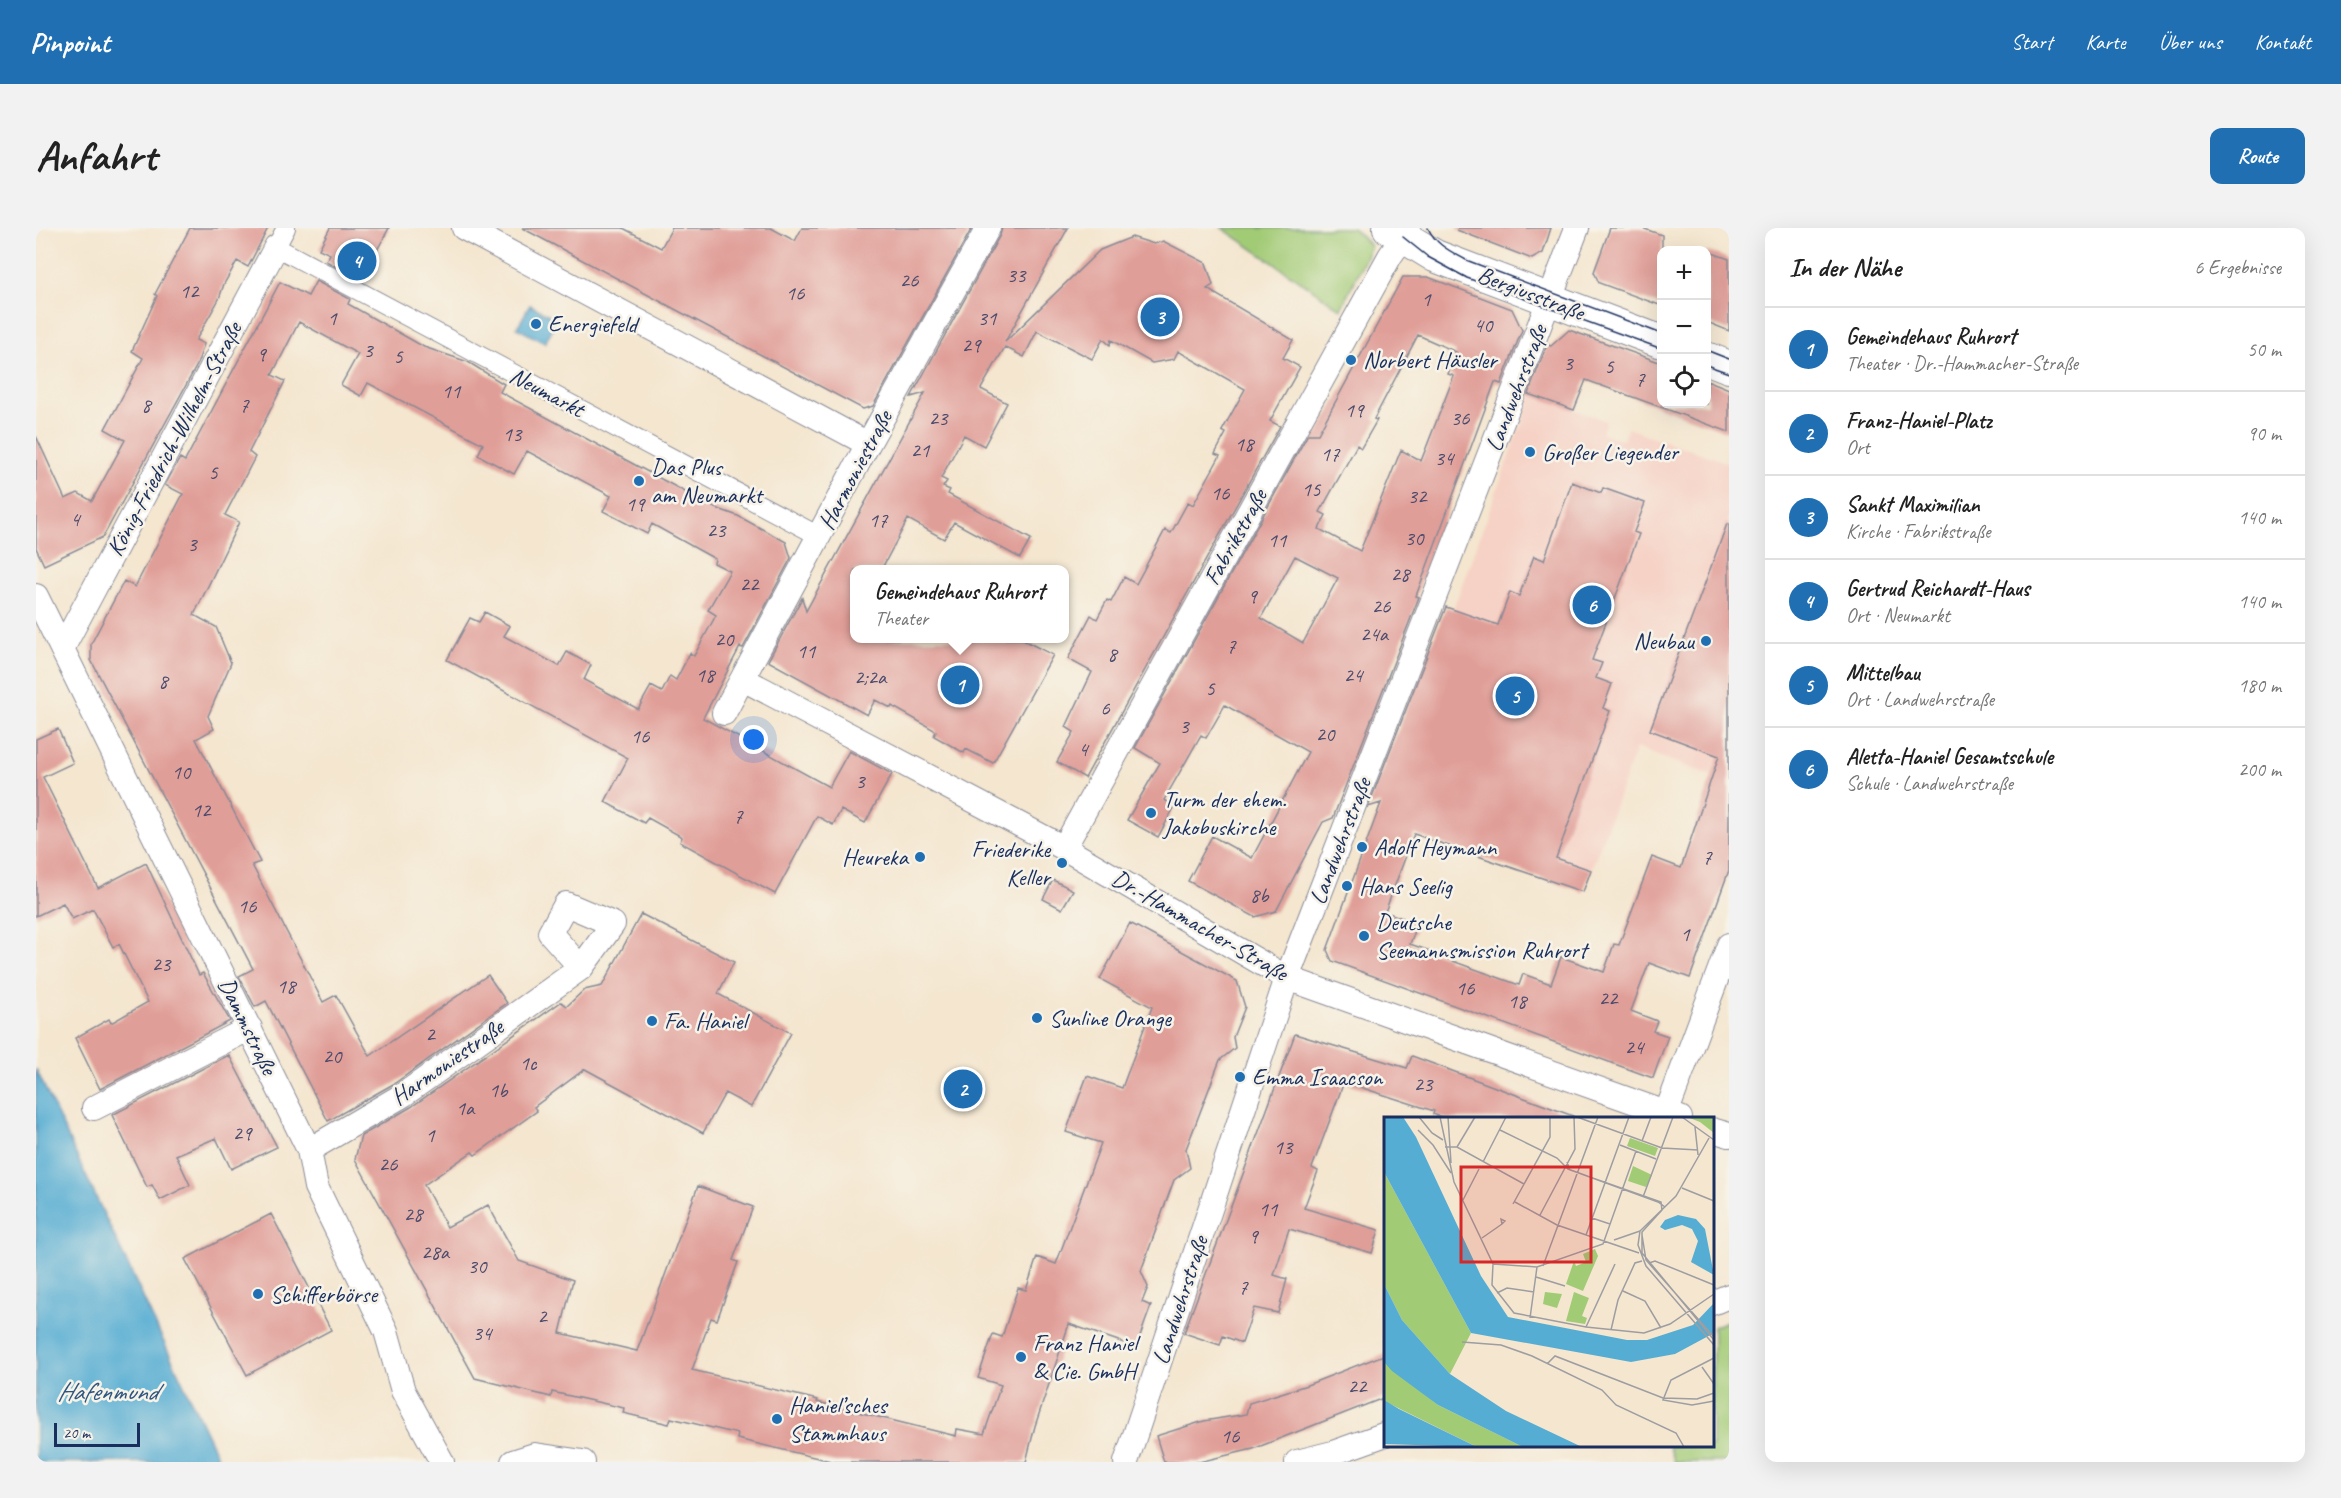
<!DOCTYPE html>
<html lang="de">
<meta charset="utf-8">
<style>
body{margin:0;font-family:Caveat,sans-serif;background:#f2f2f2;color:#222}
.controls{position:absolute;right:18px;top:18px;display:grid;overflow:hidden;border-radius:12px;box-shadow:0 6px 24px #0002}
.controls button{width:54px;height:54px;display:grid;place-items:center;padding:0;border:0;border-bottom:2px solid #e0e0e0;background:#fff;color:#222;font:30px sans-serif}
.scale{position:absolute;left:18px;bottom:15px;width:86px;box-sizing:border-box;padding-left:6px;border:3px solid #1b2f5e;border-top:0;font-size:16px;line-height:21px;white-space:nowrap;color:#1b2f5e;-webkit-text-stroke:4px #f7f3e8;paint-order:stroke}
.you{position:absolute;left:718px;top:512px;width:21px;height:21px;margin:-15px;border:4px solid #fff;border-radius:50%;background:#1a73e8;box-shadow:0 0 0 9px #1a73e833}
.badge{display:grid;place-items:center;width:39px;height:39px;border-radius:50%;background:#1f6fb2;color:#fff;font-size:20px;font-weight:700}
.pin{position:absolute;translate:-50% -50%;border:3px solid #fff;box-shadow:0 2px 6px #0006}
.popup{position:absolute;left:814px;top:337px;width:219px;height:78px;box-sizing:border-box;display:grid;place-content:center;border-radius:12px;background:#fff;filter:drop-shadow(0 2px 4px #0005);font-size:20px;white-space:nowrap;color:#767676}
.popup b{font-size:22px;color:#222}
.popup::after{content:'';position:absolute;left:50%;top:100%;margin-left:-12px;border:12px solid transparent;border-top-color:#fff}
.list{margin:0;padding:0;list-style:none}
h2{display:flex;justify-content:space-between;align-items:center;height:78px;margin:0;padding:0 24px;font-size:26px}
h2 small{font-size:20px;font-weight:400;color:#767676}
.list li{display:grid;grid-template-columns:39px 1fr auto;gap:18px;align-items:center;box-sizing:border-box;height:84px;padding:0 24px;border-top:2px solid #e0e0e0}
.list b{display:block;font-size:22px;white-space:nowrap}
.list p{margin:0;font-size:20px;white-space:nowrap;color:#767676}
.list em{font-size:20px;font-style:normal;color:#767676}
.icon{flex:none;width:33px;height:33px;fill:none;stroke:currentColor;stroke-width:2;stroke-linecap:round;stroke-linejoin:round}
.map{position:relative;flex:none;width:1693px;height:1234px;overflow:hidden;border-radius:12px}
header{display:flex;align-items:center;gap:36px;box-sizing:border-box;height:84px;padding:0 30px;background:#1f6fb2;color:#fff}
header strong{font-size:28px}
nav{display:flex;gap:33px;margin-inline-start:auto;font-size:21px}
.intro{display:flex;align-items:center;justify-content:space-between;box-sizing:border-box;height:144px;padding:0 36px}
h1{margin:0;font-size:42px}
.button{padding:15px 27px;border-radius:12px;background:#1f6fb2;color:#fff;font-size:21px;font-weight:700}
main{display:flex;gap:36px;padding:0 36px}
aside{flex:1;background:#fff;border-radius:12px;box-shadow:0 6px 24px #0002}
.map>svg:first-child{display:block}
.built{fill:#f6d1c5}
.green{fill:#a2cb76;stroke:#5e7d6a;stroke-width:1.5}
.water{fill:#56add3;stroke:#386e98;stroke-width:1.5}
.building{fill:#e09e98;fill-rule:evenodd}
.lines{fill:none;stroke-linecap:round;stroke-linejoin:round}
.pedestrian-casing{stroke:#888a96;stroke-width:20}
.minor-casing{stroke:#888a96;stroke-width:26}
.tertiary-casing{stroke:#888a96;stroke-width:34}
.pedestrian{stroke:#fff;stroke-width:18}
.minor{stroke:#fff;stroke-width:24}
.tertiary{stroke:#fff;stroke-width:32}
.tram{stroke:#1b2f5e;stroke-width:1.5}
.poi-dot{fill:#1f6fb2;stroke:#f7f3e8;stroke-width:2}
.labels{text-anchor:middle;stroke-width:5;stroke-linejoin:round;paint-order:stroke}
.number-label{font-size:21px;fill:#4c4b6c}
.street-label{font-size:24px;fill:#1b2f5e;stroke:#f7f3e8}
.poi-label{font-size:24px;fill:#1b2f5e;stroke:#f7f3e8;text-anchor:start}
.water-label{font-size:26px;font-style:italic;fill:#2d5581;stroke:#f7f3e8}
.inset-road{fill:none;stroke:#9d9da2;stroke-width:1.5}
.view{fill:#d62828;fill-opacity:0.15;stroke:#d62828;stroke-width:3}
.inset-edge{fill:none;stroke:#1b2f5e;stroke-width:3}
</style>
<header>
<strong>Pinpoint</strong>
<nav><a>Start</a><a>Karte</a><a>Über uns</a><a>Kontakt</a></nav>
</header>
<div class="intro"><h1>Anfahrt</h1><a class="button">Route</a></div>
<main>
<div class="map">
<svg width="1693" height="1234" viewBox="0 0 1693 1234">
<rect width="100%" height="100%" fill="#f7f3e8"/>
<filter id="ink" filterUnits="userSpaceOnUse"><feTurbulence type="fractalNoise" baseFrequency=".0167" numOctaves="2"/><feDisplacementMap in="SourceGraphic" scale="12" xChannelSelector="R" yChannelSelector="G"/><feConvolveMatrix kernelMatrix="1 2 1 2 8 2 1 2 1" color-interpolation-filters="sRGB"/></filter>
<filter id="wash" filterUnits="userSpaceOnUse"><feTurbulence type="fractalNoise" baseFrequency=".008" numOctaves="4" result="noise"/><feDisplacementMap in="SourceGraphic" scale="24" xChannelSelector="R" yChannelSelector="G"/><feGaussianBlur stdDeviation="1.35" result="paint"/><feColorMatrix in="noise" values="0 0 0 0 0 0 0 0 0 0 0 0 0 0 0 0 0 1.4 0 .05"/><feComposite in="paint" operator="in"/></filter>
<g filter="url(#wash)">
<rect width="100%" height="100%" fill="#f4e6cf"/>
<!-- built -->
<path class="built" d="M1496,167L1570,193L1565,205L1587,212L1591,200L1693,235V554L1600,520L1547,664L1339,593Z"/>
<!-- green -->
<path class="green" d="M1186,0H1317L1335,18L1305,81Z
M1693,1092V1234H1639L1633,1218H1676L1677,1099Z"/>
<!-- water -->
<path class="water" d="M494,77L521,91L509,115L481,100Z
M0,841L184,1234H0Z"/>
<g id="blocks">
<!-- building -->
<path class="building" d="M154,0H232L212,39L201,33L188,56L183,71L160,112L168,116L161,137L67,309L8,337L0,320V208L29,271L42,265L56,273L89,212L69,201L107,130L96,123L121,68L119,66Z
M294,0H353L325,52L290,33L294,26L283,21Z
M486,0H587L625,20L636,0H735L759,13L766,0H936L837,178L827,181Z
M966,0H1032L969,114L1064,22L1096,9L1118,16L1127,13L1170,35L1177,57L1171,61L1257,112L1247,130L1264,139L1234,193L1244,198L1049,550L1021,534L1038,504L1030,499L1056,444L1032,431L1055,387L1061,391L1071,372L1075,374L1088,349L1100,356L1129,302L1135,305L1152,274L1157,277L1184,228L1179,226L1190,205L1186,203L1209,161L1142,123L1138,131L1116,135L1075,112L1074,117L1067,111L1056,131L1001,103L988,129L969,119L945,161L971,175L948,218L928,207L905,250L911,253L907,259L914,262L912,266L995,311L984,330L918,294L908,311L872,291L845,342H819V411H985L1017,427L957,535L930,521L928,525L898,508L900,503L856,478L855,480L839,472L831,487L732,433L766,370L770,383L889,165L875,169L964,7Z
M1422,0H1515L1507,25L1496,31L1421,2Z
M1574,0H1606L1626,7V78L1563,55L1558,44Z
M1671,23L1693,31V103L1671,94Z
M1367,49H1392L1476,81L1486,102L1465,156L1459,154L1380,368L1383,369L1297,590L1287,594L1240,683L1219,689L1152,653L1176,608L1216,630L1272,524L1189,477L1170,510L1165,507L1128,572L1139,578L1122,609L1091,592L1124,535L1099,520L1272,206H1282ZM1382,107L1420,124L1412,146L1418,148L1385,233L1365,222L1324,323L1283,301L1290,287L1284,284L1321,217L1325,220L1341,192L1338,191ZM1259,328L1302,350L1267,415L1225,390Z
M280,53L314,71L312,76L388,119L432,134L468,156L464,164L677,279L702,288L750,314L755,330L707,420L704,419L667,490L793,559L813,523L856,546L829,595L805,582L797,597L781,588L739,666L644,614L646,609L612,590L608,595L569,574L592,530L411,432L434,390L443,394L449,384L474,398L468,408L523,438L531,424L555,437L548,452L602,481L615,458L626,464L634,448L640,452L654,425L658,428L680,387L672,382L694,343L678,335L679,331L616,296L611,306L567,283L575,268L491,223L478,246L442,227L447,216L332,155L325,168L305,157L322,126L263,94L236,147L249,153L213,224L219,229L189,287L203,294L158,387L180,399L195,435L172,488L178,501L160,511L224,634L216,637L287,774L300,767L334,828L452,747L471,775L359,855L292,893L230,773L219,779L203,748L217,741L55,432V416L88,353L99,359L147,266L129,257L144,230L149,233L244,54L272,68Z
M1533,102L1626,135V176H1671V152L1693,161V204L1550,152L1538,182L1492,166L1511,117L1515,118Z
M1536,254L1565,265L1567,260L1609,275L1598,304L1603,306L1556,432L1566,435L1560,450L1576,456L1567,480L1574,483L1520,630L1555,642L1547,664L1378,606L1349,684L1382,695L1374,716L1411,729V731L1483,757L1487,746L1515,756L1525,729L1568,744L1578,716L1583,717L1616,629L1645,640L1683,528L1614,502L1691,296H1693V642L1654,750L1613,735L1595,783L1621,793L1617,803L1632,808L1617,850L1296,733L1291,722L1345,575L1332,579L1410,379L1462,397L1474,364L1483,368L1498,328L1508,332Z
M22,501L37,535L7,549L62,660L110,635L163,747L167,745L194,793L64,861L39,810L73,791L75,795L112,774L83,716L77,719L57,681L36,691L27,675L0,688V511Z
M1017,652L1037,662L1026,681L1007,671Z
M605,686L698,734L682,766L755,805L715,879L689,865L667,905L549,841L498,879L501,883L439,927L436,924L388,957L411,999L452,977L483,1033L537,1052L524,1105L601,1123L662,958L717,979L697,1032L702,1034L681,1092L675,1090L656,1142L782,1172L781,1174L920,1208L921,1201L948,1206L965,1157L942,1150L957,1106L966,1109L982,1060L990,1062L1001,1029L1020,1036L1065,915L1030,904L1051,848L1086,860L1116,779L1064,751L1094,695L1201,753L1209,779L1197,809L1199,820L1184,832L1150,921L1154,940L1138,952L1105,1043L1112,1059L1106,1074L1115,1078L1100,1119L1033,1096L999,1198L990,1234H799L701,1211L702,1206L635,1190L633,1196L587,1185L588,1180L516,1164L515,1169L439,1150L319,931L325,908L375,879L525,774L531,778L548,762L566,758Z
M1259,806L1371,840L1376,828L1537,888V891H1410L1397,886L1398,883L1308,854L1276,940L1282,943L1268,980L1343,1002L1336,1025L1253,1001L1238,1047L1251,1051L1242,1085L1218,1080L1206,1115L1187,1108L1184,1117L1148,1105Z
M193,827L241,919L195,941L180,910L140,927L154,957L124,972L116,957L111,959L76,887Z
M235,986L295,1102L211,1147L149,1031Z
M1350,1126V1169L1217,1221L1163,1234H1128L1120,1208L1168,1193L1210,1186L1213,1175L1271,1157Z"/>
</g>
</g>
<g filter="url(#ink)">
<use href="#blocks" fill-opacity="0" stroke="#888a96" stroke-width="1.5"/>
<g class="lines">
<!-- pedestrian casing -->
<g class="pedestrian-casing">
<path id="pedestrian" d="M250,0L240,19L783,308"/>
</g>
<!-- minor casing -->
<g class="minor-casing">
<path id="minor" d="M428,0L832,216
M0,368L273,922L280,959L350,1103L367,1163L406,1234
M26,421L240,19
M707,451L1028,620L1251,750L1644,890
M688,485L832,216L952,0
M1028,620L1354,28L1367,9
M58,880L214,800
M1630,886L1693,717
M1676,902L1693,907
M273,922L367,867L545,740L577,696L530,676L514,705L545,740
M1676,1075L1693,1068
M477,1234L499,1227L547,1234
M1090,1234L1251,750L1541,0
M1261,1234L1297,1225L1350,1206"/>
</g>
<!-- tertiary casing -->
<g class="tertiary-casing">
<path id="tertiary" d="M1353,0L1399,28L1626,114
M1670,130L1693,139"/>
</g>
<!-- pedestrian -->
<use href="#pedestrian" class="pedestrian"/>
<!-- minor -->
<use href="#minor" class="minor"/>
<!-- tertiary -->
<use href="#tertiary" class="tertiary"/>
<!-- tram -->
<path class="tram" d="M1392,0C1400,17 1414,23 1430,32L1626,106
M1367,9L1392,29L1431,50L1626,121
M1670,122L1693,131
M1670,137L1693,145"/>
</g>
</g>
<!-- markers -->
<g class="poi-dot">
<circle cx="500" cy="96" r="6"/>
<circle cx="1315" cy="132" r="6"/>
<circle cx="1494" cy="224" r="6"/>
<circle cx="603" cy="253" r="6"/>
<circle cx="1670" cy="413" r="6"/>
<circle cx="1115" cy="585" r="6"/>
<circle cx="1326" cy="619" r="6"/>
<circle cx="884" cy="629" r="6"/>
<circle cx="1026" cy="635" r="6"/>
<circle cx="1311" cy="658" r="6"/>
<circle cx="1328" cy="708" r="6"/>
<circle cx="1001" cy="790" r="6"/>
<circle cx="616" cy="793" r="6"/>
<circle cx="1204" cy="849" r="6"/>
<circle cx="222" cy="1066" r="6"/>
<circle cx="985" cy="1129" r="6"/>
<circle cx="741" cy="1191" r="6"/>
</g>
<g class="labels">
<!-- number labels -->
<g class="number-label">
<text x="980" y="54">33</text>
<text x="873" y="59">26</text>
<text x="153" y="70">12</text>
<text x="759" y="72">16</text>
<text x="1390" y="78">1</text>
<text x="296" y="97">1</text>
<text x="951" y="97">31</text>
<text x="1447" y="104">40</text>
<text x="935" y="124">29</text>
<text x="332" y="129">3</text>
<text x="225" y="133">9</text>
<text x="362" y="135">5</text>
<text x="1532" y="142">3</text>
<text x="1573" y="145">5</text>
<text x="1604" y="158">7</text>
<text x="415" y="170">11</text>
<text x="110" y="184">8</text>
<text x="208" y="184">7</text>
<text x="1318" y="189">19</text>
<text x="902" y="197">23</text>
<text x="1424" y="197">36</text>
<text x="476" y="213">13</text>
<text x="1208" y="223">18</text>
<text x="884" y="229">21</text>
<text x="1294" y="233">17</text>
<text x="1408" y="237">34</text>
<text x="177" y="251">5</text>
<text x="1275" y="268">15</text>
<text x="1184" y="272">16</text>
<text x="1381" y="275">32</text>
<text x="599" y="283">19</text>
<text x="39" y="298">4</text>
<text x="842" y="299">17</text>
<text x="680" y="309">23</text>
<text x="1378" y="317">30</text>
<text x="1241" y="319">11</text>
<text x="156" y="323">3</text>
<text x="1364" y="353">28</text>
<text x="713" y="363">22</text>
<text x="1216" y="375">9</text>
<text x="1345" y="385">26</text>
<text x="1338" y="413">24a</text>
<text x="688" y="418">20</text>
<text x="1195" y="425">7</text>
<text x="770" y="430">11</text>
<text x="1076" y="433">8</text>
<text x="669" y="454">18</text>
<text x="1317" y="454">24</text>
<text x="834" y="456">2;2a</text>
<text x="127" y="460">8</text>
<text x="1174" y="467">5</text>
<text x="1069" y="487">6</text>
<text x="1148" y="505">3</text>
<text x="1289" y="513">20</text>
<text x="604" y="515">16</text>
<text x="1047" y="528">4</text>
<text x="145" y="551">10</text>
<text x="824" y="560">3</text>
<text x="165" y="589">12</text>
<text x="702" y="595">7</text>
<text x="1671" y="636">7</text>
<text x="1223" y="674">8b</text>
<text x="211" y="685">16</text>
<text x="1649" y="713">1</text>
<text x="125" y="743">23</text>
<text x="250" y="765">18</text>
<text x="1429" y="767">16</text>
<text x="1572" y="777">22</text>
<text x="1481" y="780">18</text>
<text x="394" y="813">2</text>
<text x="1598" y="826">24</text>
<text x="296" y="835">20</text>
<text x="492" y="842">1c</text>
<text x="1387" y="863">23</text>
<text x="462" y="869">1b</text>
<text x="429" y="887">1a</text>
<text x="206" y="912">29</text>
<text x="394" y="914">1</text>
<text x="1247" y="926">13</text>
<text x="352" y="943">26</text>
<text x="1232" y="988">11</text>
<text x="377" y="993">28</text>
<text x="1217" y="1015">9</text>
<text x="399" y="1031">28a</text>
<text x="441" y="1045">30</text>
<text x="1207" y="1066">7</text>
<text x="506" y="1095">2</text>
<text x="446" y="1112">34</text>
<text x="1321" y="1165">22</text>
<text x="1194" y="1215">16</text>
</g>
<!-- street labels -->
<g class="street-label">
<text transform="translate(1495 65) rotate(21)" y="8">Bergiusstraße</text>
<text transform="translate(1480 160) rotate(-69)" y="8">Landwehrstraße</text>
<text transform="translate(511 164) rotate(28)" y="8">Neumarkt</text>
<text transform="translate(138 211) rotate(-62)" y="8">König-Friedrich-Wilhelm-Straße</text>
<text transform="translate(819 242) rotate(-62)" y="8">Harmoniestraße</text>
<text transform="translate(1199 309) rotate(-61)" y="8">Fabrikstraße</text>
<text transform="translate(1304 613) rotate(-69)" y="8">Landwehrstraße</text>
<text transform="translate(1164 697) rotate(30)" y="8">Dr.-Hammacher-Straße</text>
<text transform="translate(212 798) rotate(64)" y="8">Dammstraße</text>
<text transform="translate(411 834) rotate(-35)" y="8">Harmoniestraße</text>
<text transform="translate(1144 1072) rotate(-72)" y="8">Landwehrstraße</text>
</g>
<!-- poi labels -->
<g class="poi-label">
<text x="512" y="104">Energiefeld</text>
<text x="1327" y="140">Norbert Häusler</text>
<text x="1506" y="232">Großer Liegender</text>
<text x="615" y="247">Das Plus<tspan x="615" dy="28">am Neumarkt</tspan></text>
<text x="1658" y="421" text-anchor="end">Neubau</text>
<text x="1127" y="579">Turm der ehem.<tspan x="1127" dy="28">Jakobuskirche</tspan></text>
<text x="1338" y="627">Adolf Heymann</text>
<text x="1014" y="629" text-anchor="end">Friederike<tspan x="1014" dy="28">Keller</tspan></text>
<text x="872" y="637" text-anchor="end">Heureka</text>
<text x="1323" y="666">Hans Seelig</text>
<text x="1340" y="702">Deutsche<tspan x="1340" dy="28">Seemannsmission Ruhrort</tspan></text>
<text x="1013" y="798">Sunline Orange</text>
<text x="628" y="801">Fa. Haniel</text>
<text x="1216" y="857">Emma Isaacson</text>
<text x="234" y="1074">Schifferbörse</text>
<text x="997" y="1123">Franz Haniel<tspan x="997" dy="28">&amp; Cie. GmbH</tspan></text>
<text x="753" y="1185">Haniel’sches<tspan x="753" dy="28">Stammhaus</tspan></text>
</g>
<!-- water labels -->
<g class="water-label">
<text x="71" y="1172">Hafenmund</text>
</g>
</g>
<!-- overview -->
<g transform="translate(1348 889)">
<rect width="330" height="330" fill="#f4e6cf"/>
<path d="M303,0H330V16L316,5ZM246,21L274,31L271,39L243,29ZM249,49L268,58L262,70L244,64ZM0,55L87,216L66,257L18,203L0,167ZM211,132L214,139L199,174L182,167L190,144L192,149L202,145L199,137ZM161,175L178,177L173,191L159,187ZM190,175L205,181L198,199L203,201L201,207L182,204ZM0,245L54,288L139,330H93L4,286L0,283Z" fill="#a2cb76"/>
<path d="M0,0H19L32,20L97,159L124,200L243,223H263L309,208L330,186V216L291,237L247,245L87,216L0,55ZM294,98L312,102L321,112L330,158L307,145L314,124L308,112L298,108L281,113L276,110L281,103ZM0,167L18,203L66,257L122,294L198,330H139L54,288L8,254L0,245ZM0,283L15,292L93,330L0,327Z" fill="#56add3"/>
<path class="inset-road" d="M35,0L48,16L59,23M56,0L70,65L109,147L108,168L130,196L202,210L260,216L286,207L330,177M64,0L67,46M193,0L278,31L314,33M298,0L330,23M311,10L314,38M34,13L49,28L67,56M116,13L173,41L184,52L274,85L281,90M325,21L292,79L256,114L254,128L262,149L330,228M258,24L267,0M236,28L272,42M61,30H73L140,67M73,30L91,0M99,45L122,0M183,45L186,53L277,85L278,93L258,115V136L330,223M298,71L330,84M259,80L289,0M79,83L95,52M131,85L173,108L255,136M129,87L166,20V0M156,98L191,32L190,0M208,101L226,107M202,118L245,0M258,118L262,143L330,220M98,121L118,107L121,104L117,102L118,107M230,123L256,114M265,146L271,144L330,168M109,147L153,150L219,127L252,34M159,149L214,0M152,160L181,169M239,174L261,184L277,211M113,176L123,171L150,175M146,201L153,150M202,210L231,147M227,213L234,183L251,146L258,144M78,225L117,228L148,239L218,273L232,288L292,316L300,330M330,241L287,263L279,283L308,288L330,284M163,247L171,239L279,281L313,282L330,276M318,250L330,267"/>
<path class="view" d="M77,50H207V145H77Z"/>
<rect width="330" height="330" class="inset-edge"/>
</g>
</svg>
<div class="controls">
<button>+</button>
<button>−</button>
<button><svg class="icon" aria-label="locate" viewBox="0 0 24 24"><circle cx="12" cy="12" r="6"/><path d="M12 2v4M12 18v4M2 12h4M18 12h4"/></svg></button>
</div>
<div class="scale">20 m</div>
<div class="you"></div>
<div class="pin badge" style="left:924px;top:457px">1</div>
<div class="popup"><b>Gemeindehaus Ruhrort</b>Theater</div>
<div class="pin badge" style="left:927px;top:861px">2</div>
<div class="pin badge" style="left:1124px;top:89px">3</div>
<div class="pin badge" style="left:321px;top:33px">4</div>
<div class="pin badge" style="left:1479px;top:468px">5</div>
<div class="pin badge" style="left:1556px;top:377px">6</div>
</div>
<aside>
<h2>In der Nähe<small>6 Ergebnisse</small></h2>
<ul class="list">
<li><span class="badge">1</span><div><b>Gemeindehaus Ruhrort</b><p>Theater · Dr.-Hammacher-Straße</p></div><em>50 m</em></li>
<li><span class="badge">2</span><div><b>Franz-Haniel-Platz</b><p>Ort</p></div><em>90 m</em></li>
<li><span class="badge">3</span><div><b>Sankt Maximilian</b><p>Kirche · Fabrikstraße</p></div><em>140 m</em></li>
<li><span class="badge">4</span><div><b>Gertrud Reichardt-Haus</b><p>Ort · Neumarkt</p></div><em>140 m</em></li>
<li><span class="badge">5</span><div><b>Mittelbau</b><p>Ort · Landwehrstraße</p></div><em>180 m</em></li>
<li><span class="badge">6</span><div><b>Aletta-Haniel Gesamtschule</b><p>Schule · Landwehrstraße</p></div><em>200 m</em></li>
</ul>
</aside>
</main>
